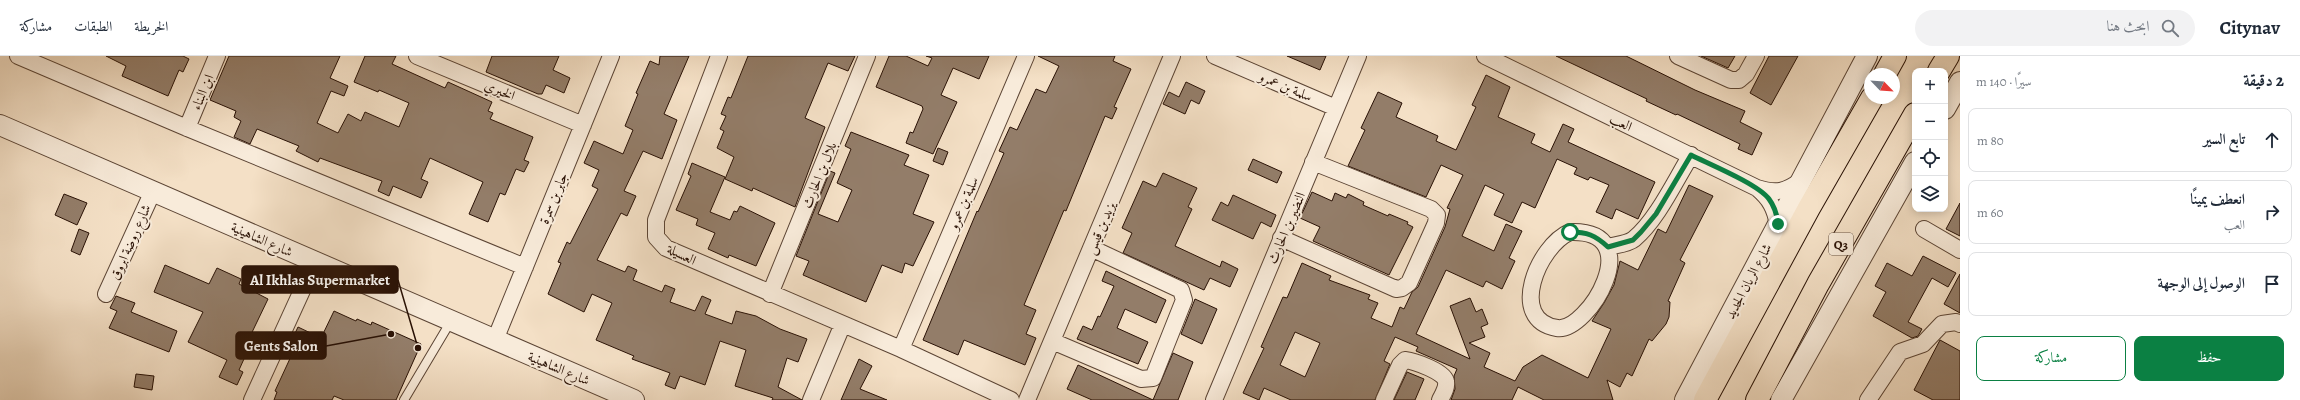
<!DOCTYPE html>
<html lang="ar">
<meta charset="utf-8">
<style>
body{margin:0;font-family:Alegreya,Amiri,serif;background:#f2f2f3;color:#1f2937;direction:rtl}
.controls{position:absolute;right:12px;top:12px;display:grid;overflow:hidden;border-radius:8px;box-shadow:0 2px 10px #0003}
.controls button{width:36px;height:36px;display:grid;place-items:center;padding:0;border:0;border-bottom:1px solid #e0e1e3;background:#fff;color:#1f2937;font:20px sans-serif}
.compass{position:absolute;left:1864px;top:12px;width:36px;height:36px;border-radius:50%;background:#fff;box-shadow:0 2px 10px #0003;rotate:115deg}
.stop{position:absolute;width:12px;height:12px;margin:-9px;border:3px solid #0b8043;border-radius:50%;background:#fff}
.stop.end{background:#0b8043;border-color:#fff;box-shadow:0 1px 4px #0008}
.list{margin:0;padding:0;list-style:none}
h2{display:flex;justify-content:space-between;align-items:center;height:52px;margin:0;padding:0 16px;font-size:17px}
h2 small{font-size:13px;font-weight:400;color:#747a83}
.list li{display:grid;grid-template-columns:26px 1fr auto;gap:12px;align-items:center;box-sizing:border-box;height:64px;margin:0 8px 8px;padding:0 8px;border:1px solid #e0e1e3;border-radius:8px}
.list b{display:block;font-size:15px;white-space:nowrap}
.list p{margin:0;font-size:13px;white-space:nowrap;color:#747a83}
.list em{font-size:13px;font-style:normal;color:#747a83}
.actions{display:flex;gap:8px;padding:12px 16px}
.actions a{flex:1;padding:9px 0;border:1px solid #0b8043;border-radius:8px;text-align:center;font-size:14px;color:#0b8043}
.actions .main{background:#0b8043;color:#fff}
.icon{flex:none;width:22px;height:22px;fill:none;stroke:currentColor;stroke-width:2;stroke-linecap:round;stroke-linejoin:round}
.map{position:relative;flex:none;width:1960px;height:344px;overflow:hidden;direction:ltr}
header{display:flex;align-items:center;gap:24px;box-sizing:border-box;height:56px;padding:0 20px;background:#fff;border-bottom:1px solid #e0e1e3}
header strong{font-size:19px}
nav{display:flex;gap:22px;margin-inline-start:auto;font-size:14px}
.search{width:280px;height:36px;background:#f2f2f3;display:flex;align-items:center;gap:10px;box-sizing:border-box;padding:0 14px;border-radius:22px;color:#747a83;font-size:15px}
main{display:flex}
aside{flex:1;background:#fff}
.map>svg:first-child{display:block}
.building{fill:#937d69;stroke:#291105;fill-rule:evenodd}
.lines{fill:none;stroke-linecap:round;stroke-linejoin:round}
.service-casing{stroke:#5c4535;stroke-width:10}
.minor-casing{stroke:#5c4535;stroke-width:18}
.tertiary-casing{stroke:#5c4535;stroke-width:22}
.trunk-casing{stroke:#291105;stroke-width:24}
.service{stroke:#f8ebda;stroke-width:8}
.minor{stroke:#f8ebda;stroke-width:16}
.tertiary{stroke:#f8ebda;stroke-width:20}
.trunk{stroke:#f4e0c6;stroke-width:22}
.route{stroke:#0b8043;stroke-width:5}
.labels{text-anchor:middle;stroke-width:4;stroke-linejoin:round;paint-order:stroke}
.shield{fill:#f8ebda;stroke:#675245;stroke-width:1}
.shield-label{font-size:13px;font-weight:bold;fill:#291105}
.street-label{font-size:14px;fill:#291105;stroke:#f8ebda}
.leader{fill:none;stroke:#291105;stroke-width:1.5}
.callout-dot{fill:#291105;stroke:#f8ebda;stroke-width:1.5}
.callout{fill:#291105;stroke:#291105;stroke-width:1.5}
.callout-label{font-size:15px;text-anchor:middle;font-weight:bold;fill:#fff}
</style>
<header>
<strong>Citynav</strong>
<div class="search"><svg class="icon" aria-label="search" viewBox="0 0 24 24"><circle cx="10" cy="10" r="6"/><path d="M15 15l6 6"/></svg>ابحث هنا</div>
<nav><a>الخريطة</a><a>الطبقات</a><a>مشاركة</a></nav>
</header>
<main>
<aside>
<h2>2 دقيقة<small>سيرًا · 140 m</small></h2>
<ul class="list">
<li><svg class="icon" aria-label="ahead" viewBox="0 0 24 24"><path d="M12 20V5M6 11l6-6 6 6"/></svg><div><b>تابع السير</b></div><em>80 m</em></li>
<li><svg class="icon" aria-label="right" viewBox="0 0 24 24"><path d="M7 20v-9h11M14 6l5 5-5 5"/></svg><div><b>انعطف يمينًا</b><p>العب</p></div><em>60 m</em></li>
<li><svg class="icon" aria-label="arrive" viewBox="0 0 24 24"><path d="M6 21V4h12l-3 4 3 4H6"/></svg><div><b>الوصول إلى الوجهة</b></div></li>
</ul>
<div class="actions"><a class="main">حفظ</a><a>مشاركة</a></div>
</aside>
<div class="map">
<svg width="1960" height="344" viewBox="0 0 1960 344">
<rect width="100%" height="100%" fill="#f4e0c6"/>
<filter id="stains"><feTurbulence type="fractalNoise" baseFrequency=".005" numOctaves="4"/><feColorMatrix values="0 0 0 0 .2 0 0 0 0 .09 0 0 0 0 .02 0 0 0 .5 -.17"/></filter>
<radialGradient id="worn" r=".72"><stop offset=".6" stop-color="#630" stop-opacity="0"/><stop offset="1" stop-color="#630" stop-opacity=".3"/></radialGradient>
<!-- building -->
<path class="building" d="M106,0H183L189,3L183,16L179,14L168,40L122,20L126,10Z
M229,0H340L330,22L348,30L344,40L331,35L317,67L338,77L348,58L361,65L365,56L399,71L409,47L379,34L378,36L354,26L365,0H396L392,8L445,32L448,26L492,46L488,55L493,57L490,63L533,81L524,104L529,106L524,116L516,113L505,139L500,137L488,166L469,158L483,126L430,102L421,123L428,126L421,142L393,130L389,140L378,135L382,125L320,102L318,106L296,95L299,90L257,73L250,88L234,81L241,65L234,61L236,55L210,44Z
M492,0H559L553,14L570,22L564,37L546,29L542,38H538L486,16Z
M660,0H689L664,58L677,64L662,103L643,95L624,135L636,140L627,160L621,157L597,204L625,216L628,210L637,214L633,224L662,236L665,229L675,233L670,246L695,255L702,240L711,244L705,258L732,268L736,255L756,260L780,273L807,283L798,306L787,302L778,331L802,344H772L773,342L735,330L746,294L720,285L705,329L680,320L675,333L665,329L670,317L632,303L634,300L596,284L612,247L592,238L584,256L548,238L561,207L558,206L567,186L570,188L598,133L592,130L599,114L584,107L594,85L623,98L633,74L625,70L638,38L636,37L650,5L659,9Z
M748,0H855L848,15L828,7L805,62L825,71L795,151L753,132L752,135L725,123L734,101L717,92L724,75L720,73L726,60L721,58L728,41L731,42Z
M889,0H906L928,10L932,2L926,0H989L979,23L953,12L941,39L957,46L933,98L906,87L910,76L913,77L923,53L922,50L876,31Z
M1038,0H1115L1113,5L1131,13L1114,51L1117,52L1112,63L1105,60L1066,155L1064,154L1024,249L1036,254L1026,278L1036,282L1025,309L964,284L958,299L923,284L977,155L978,156L991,127L1004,97L999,95L1010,71L1017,74L1036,33L1046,37L1059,10Z
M1287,0H1326L1320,14Z
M1556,0H1626L1695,34L1745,55L1740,66L1762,77L1752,99L1738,93L1740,88L1677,58L1676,59L1646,45L1647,43Z
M1701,0H1735L1728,12Z
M1769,0H1798L1771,49L1750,37Z
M1486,19L1510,31L1498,61L1535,78L1531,87L1550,96L1563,68L1574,73L1568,86L1655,126L1638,163L1616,153L1612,163L1596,156L1609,129L1590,121L1588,124L1574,118L1577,112L1557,103L1535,152L1522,146L1512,167L1494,159L1504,138L1485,129L1462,180L1494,195L1506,168L1522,175L1509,202L1515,205L1502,233L1486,225L1483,231L1446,214L1416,278L1470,303L1450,250L1470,242L1476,256L1482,253L1488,268L1481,271L1485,281L1469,287L1490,297L1484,311L1515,325L1523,311L1542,299L1588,322L1611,273L1592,265L1604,247L1614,229L1620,205L1638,214L1658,173L1666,177L1689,129L1713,140L1680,204L1685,207L1668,245L1670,246L1669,261L1666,268L1652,285L1649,283L1632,320L1627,317L1620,331L1607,324L1613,344H1544L1518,331L1512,344H1451L1455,333L1454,320L1457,313L1416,295L1418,291L1395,281L1384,305L1390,308L1375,344H1291L1264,332L1259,344L1243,337L1264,292L1261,291L1283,241L1287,242L1302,207L1331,220L1329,224L1370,239L1368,243L1378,247L1371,262L1392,271L1400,251L1404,253L1412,236L1418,231L1445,171L1450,153L1447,152L1463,119L1441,109L1426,141L1348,110L1365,74L1361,72L1378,36L1402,47L1396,61L1438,80L1436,85L1456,94L1476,51L1472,49ZM1295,276L1320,287L1305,321L1280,309Z
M1186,26L1205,35L1199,48L1191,44L1185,58L1163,48L1169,36L1179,41Z
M851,76L909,99L904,109L929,119L913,158L934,166L913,210L905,207L902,217L882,209L866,246L803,219L809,205L796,200L830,115L835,117L818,158L838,166L852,134L837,127L851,93L845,90Z
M938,92L948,96L943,109L933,105Z
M1253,103L1282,116L1277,127L1248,114Z
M692,107L725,121L710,156L730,164L734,155L737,156L740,150L775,167L756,210L729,199L728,202L708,193L715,177L696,169L698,163L676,154L691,120L688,118Z
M1163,117L1197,132L1188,151L1192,153L1175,190L1220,211L1222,205L1238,213L1230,231L1210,222L1204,234L1123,197L1132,177L1122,172L1143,125L1156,131Z
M1312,136L1332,145L1335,137L1346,142L1348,138L1364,146L1363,149L1388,160L1389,158L1408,166L1407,168L1413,171L1389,219L1313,185L1320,171L1300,162Z
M64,138L87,147L77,169L55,159Z
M1233,139L1276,159L1271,171L1261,166L1253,183L1212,164L1221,146L1228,150Z
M1960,147V180L1946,173Z
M79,173L89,177L80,199L71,195Z
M1923,200L1956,217L1948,231L1932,222L1908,266L1922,273L1918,280L1912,282L1873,260L1886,236L1875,230L1887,207L1912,220Z
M165,209L209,228L217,212L241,223L239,228L268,243L244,293L248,294L239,314L243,316L237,329L219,321L227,304L188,286L203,256L154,236Z
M1106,215L1166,244L1156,267L1125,253L1117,272L1148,286L1138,308L1077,283L1083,270L1092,274L1098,260L1100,261L1114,230L1102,225Z
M1960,218V257L1944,248Z
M116,240L135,247L131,256L177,275L169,296L109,272L117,255L110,252Z
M1195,243L1217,253L1202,288L1181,278Z
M334,255L356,265L357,263L371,269L372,266L421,288L396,344H344L334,340L332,344H274L277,336L275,335L293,296L287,294L298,271L321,282Z
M1940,284L1960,295V344H1933L1914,334Z
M1173,297L1193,306L1178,344H1092L1067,333L1078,309L1153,344Z
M859,303L872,310L860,333L887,344H841Z
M1407,316L1424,323L1415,344H1394Z
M136,318L154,320L152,334L134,331Z"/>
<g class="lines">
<!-- service casing -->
<g class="service-casing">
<path id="service" d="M404,344L451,265"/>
</g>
<!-- minor casing -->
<g class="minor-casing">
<path id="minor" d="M18,0L187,72L525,211
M417,0L583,69
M719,0L656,164V181L666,192L901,293L1011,344
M1215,0L1336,52
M1485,0L1757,132C1777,138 1785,136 1802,124
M1678,0L1731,24H1739L1746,18L1756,0
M187,72L217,0
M1757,132C1770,143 1775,152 1778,169
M1924,173L1960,194
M1570,176C1650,173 1588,277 1557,272C1507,264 1538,190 1570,176Z
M1281,182L1396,233L1402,232L1409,227L1436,167L1437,159L1431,153L1313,106
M1608,191C1615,189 1628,188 1634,183C1657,164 1675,125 1691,99
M106,238L153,135
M770,238L867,0
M495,284L611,0
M1052,285L1141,323L1153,322L1184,244L1181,234L1091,192
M901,293L1026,0
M252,344L315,206
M811,344L842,270
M1027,344L1172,0
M1214,344L1358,0
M1384,344L1400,309L1405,304C1414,305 1446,316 1446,326C1447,332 1443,338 1440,344
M1868,344L1900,296L1923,288L1942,268L1956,266L1960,268"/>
</g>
<!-- tertiary casing -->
<g class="tertiary-casing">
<path id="tertiary" d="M1945,53L1960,26
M0,69L634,344
M1685,344L1867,0
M1781,344L1915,106"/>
</g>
<!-- trunk casing -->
<g class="trunk-casing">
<path id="trunk" d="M1939,15L1948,0
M1885,18L1895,0
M1705,344L1809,152L1872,42
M1757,344L1818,228L1915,58"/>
</g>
<!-- service -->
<use href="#service" class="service"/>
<!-- minor -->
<use href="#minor" class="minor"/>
<!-- tertiary -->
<use href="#tertiary" class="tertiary"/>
<!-- trunk -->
<use href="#trunk" class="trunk"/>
</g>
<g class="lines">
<!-- route -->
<path class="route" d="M1570,176C1587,176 1595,179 1608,191L1633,184L1641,176L1656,158L1691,99C1709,108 1758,128 1769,143C1775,151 1777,159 1778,168"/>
</g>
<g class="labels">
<!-- shield labels -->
<rect class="shield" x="1829" y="177" width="24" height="22" rx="3"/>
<g class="shield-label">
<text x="1841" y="193">Q3</text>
</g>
<!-- street labels -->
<g class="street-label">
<text transform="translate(1286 30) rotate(23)" y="5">سلمة بن عمرو</text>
<text transform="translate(500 34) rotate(23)" y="5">الخيري</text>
<text transform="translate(202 36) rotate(-67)" y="5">ابن البناء</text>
<text transform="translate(1621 66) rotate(26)" y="5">العب</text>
<text transform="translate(819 119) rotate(-68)" y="5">بلال بن الحارث</text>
<text transform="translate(553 142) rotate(-68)" y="5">جابر بن سمرة</text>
<text transform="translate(963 147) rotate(-67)" y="5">سلمة بن عمرو</text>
<text transform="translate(1100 172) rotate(-67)" y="5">يزيد بن قيس</text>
<text transform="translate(1286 172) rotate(-67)" y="5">النضير بن الحارث</text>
<text transform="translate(262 183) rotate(24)" y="5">شارع الشاهينية</text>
<text transform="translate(130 186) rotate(-66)" y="5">شارع روضة ابروق</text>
<text transform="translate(682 198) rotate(27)" y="5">العسيلة</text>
<text transform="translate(1748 225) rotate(-62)" y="5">شارع الريان الجديد</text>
<text transform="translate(559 312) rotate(23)" y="5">شارع الشاهينية</text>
</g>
</g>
<!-- callouts -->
<path class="leader" d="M418 292L398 224M391 278L326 290"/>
<g class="callout-dot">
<circle cx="418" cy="292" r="4"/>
<circle cx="391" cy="278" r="4"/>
</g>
<g class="callout">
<rect x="242" y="210" width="156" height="27" rx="4"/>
<rect x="236" y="276" width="90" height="27" rx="4"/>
</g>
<g class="callout-label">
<text x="320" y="229">Al Ikhlas Supermarket</text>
<text x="281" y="295">Gents Salon</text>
</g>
<rect width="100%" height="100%" filter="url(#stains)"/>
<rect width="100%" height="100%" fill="url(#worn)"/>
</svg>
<div class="controls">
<button>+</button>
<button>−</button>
<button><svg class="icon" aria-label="locate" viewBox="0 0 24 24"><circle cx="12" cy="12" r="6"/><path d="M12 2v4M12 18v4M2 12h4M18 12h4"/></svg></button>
<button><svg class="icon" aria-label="layers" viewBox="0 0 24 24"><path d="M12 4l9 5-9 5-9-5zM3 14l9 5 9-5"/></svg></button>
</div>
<svg class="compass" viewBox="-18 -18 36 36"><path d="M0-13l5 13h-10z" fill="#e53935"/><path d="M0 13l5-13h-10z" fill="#747a83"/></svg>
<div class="stop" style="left:1570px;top:176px"></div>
<div class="stop end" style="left:1778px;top:168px"></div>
</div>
</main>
